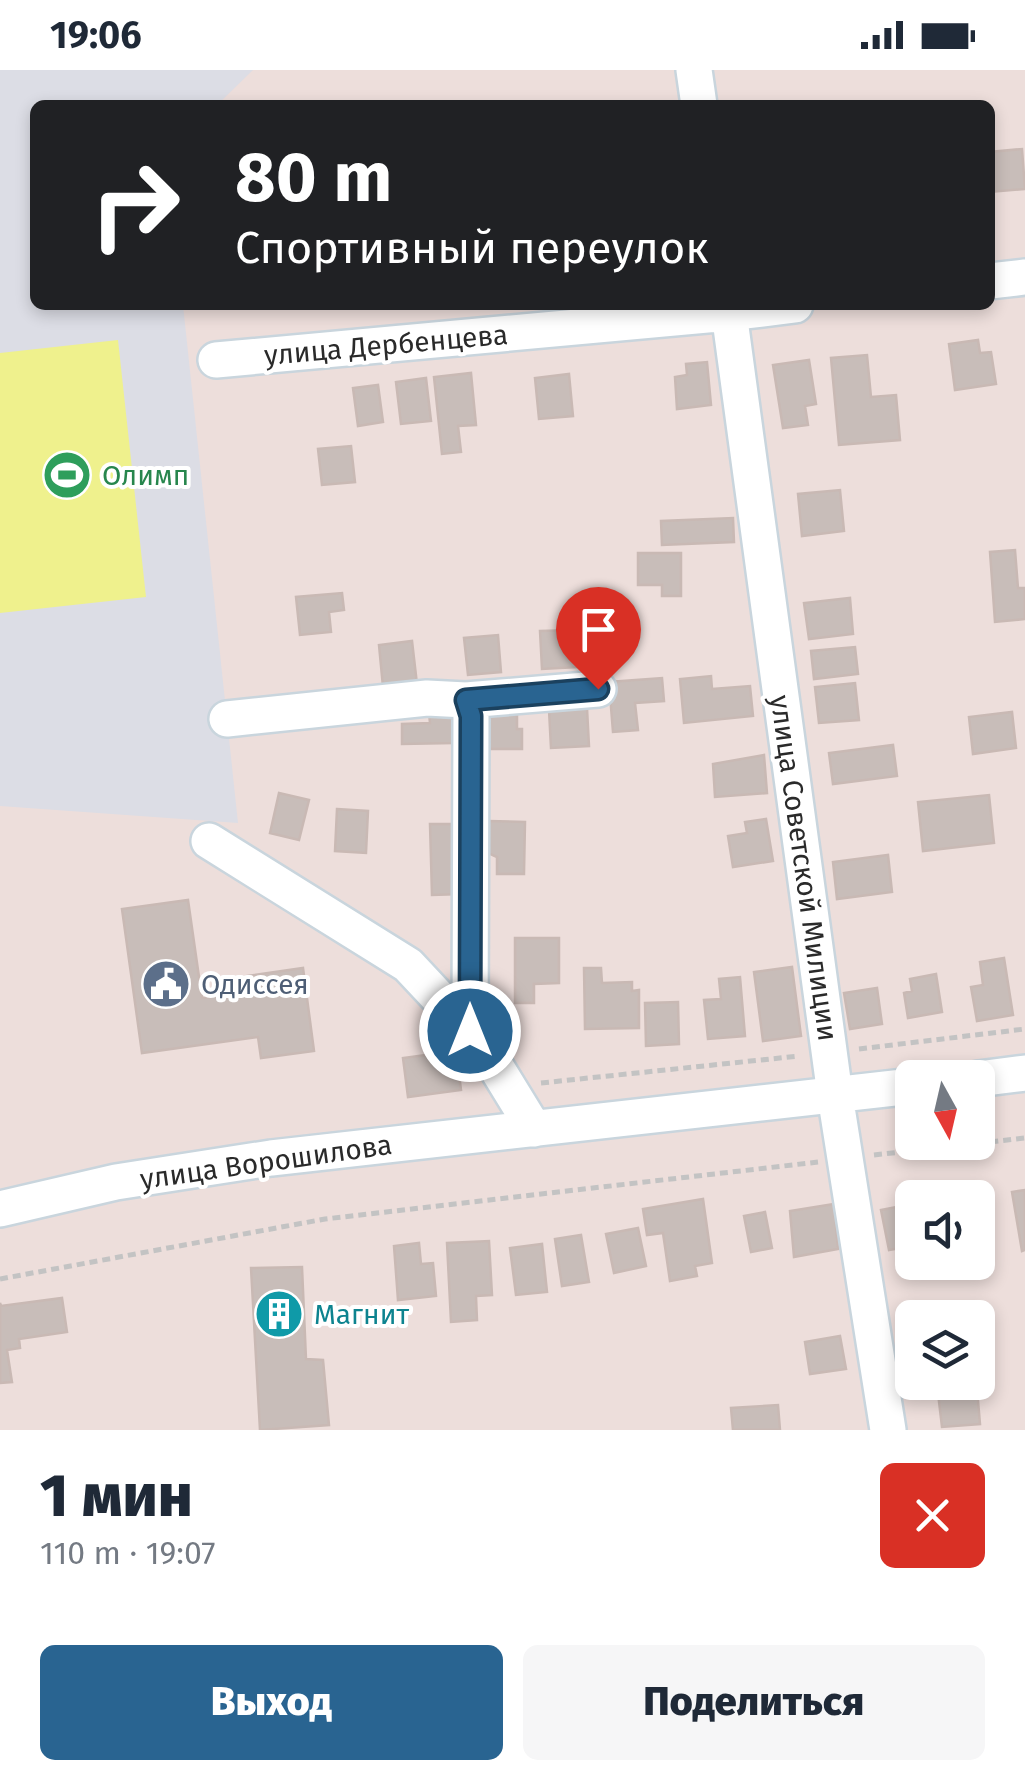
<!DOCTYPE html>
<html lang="ru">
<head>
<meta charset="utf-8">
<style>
	:root { --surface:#fff; --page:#f6f6f7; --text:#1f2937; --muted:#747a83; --accent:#296491 }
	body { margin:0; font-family:"Fira Sans",sans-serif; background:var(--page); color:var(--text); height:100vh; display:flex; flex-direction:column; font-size:38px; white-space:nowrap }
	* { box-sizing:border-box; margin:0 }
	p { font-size:32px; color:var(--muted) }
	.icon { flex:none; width:55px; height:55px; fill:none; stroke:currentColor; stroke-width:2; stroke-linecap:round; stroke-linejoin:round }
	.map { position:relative; height:1360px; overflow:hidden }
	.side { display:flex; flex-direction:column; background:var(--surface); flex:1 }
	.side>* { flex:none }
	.banner { position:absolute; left:30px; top:30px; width:965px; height:210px; border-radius:15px; box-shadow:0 5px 15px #0003; background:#202124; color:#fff; overflow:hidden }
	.needle { width:65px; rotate:172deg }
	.fabs { position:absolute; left:895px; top:990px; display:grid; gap:20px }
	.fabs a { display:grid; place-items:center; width:100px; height:100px; border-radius:15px; background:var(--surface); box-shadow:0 5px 15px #0003; font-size:50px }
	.pin { position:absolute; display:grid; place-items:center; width:85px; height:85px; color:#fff; margin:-102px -42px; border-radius:50% 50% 50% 0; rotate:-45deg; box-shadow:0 0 10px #0007 }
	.pin .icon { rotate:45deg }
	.me { position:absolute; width:110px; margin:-55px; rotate:0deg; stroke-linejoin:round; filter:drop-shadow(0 0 8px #0008) }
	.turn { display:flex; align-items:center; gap:35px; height:210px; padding:0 40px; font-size:45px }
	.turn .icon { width:130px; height:130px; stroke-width:2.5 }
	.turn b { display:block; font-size:70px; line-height:85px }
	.round { display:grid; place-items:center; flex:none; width:105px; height:105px; border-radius:15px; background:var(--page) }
	.summary { display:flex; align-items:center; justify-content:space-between; height:170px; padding:0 40px }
	h1 { font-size:60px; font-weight:800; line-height:75px }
	.button { display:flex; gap:20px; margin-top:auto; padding:20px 40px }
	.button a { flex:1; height:115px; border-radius:15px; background:var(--accent); color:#fff; font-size:40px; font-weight:800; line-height:115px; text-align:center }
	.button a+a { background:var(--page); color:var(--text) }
	.status { display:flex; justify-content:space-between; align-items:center; height:70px; padding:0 50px; background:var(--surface); direction:ltr }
	.status svg { height:28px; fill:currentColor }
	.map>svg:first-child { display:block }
	.industrial { fill:#dcdde5 }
	.pitch { fill:#eff18d }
	.building { fill:#c8bdb9; stroke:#c9b9b4; stroke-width:2.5 }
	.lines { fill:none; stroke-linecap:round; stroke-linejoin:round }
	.minor-casing { stroke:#c9d5dd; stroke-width:40 }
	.path { stroke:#c3c3c3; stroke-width:5; stroke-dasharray:8 5; stroke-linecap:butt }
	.minor { stroke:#fff; stroke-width:35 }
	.route-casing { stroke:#1b415e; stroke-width:25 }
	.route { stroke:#296491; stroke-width:18 }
	.labels { text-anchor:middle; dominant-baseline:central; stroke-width:8; stroke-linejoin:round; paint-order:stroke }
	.street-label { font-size:28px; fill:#2a2a2a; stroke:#fff }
	.leisure-label { font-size:28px; fill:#27864d; stroke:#fff; text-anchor:start }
	.service-label { font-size:28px; fill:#4e5e75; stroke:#fff; text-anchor:start }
	.culture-label { font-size:28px; fill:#0d838f; stroke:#fff; text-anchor:start }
</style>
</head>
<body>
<div class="status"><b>19:06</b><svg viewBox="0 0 49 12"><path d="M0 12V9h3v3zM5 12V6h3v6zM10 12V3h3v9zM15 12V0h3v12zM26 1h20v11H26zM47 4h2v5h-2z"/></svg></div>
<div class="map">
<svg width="1025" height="1360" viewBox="0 0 1025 1360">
	<rect width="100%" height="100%" fill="#eddedb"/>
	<path class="industrial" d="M0 0H253L217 35H35V235H183L238 753 0 736Z"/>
	<path class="pitch" d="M118 270 146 527 0 543V283Z"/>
	<path class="building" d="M1022 79 1025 119 990 122V82Z
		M978 270 980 283 991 282 996 314 955 320 949 274Z
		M867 285 871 327 896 325 900 370 839 375 831 288Z
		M809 290 816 334 805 336 808 355 783 358 773 295Z
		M707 292 711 335 677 339 675 307 687 305 686 294Z
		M471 303 476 355 458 356 461 382 442 384 434 307Z
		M569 304 573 346 539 349 535 308Z
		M426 308 431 351 401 354 396 312Z
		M378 315 383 352 358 356 353 318Z
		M351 376 355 412 322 415 318 379Z
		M840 420 844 461 802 466 798 424Z
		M733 448 734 472 662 475 661 451Z
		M1015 480 1018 518H1025V549L995 552 990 482Z
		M638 483H681V526H662V515H638Z
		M342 523 344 540 329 542 331 562 300 565 296 527Z
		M850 528 853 564 809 569 804 533Z
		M576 560 578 597 542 599 540 561Z
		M498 565 501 602 468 605 464 568Z
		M412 571 417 614 383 617 379 575Z
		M855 577 858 604 814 609 811 581Z
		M711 606 712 619 750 616 753 646 684 653 680 609Z
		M662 608 664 631 635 633 638 660 613 662 609 612Z
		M855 613 859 650 819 653 815 617Z
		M482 638 517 639V659H522V679H482Z
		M587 638 589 676 551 678 549 640Z
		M1012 642 1016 678 973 684 969 647Z
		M429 643H454V673L402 674V654L430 653Z
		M893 675 897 706 833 714 829 683Z
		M764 685 767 723 715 727 713 694Z
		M279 723 309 730 299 770 270 763Z
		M989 725 994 773 923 781 918 732Z
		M337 739 368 741 366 783 335 781Z
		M766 749 773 791 733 797 728 766 747 763 745 752Z
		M488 751 525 752 524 804H497V787L488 783Z
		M430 754H453L454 783 462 824 432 825Z
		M888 785 892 822 837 829 833 792Z
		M188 830 202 928 250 922 247 906 303 898 314 981 261 988 258 967 142 983 122 839Z
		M515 868H559V913L534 914V933H515Z
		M1004 888 1013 945 977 951 971 917 983 915 980 892Z
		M792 897 801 966 763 971 754 902Z
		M584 898H601L602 913 632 912V921L639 920V958L585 959Z
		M936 904 942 942 908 948 904 923 912 921 910 909Z
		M740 907 745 966 708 969 704 930 721 929 719 909Z
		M877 918 882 954 850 959 844 923Z
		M678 932 679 974 646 976 645 933Z
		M456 981 461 1020 408 1027 403 988Z
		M1025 1120V1180L1022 1181 1012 1122Z
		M703 1129 712 1193 695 1196 697 1206 670 1211 663 1163 647 1165 643 1139Z
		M834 1134 838 1179 794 1187 790 1141Z
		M912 1134V1176L889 1180 881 1140Z
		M765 1142 772 1178 751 1182 744 1146Z
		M638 1158 646 1196 614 1203 606 1164Z
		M581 1165 589 1212 562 1216 555 1169Z
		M489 1171 492 1225 476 1226 477 1250 451 1252 447 1173Z
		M419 1173 421 1194 433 1193 436 1226 398 1230 394 1176Z
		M542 1174 547 1222 516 1225 510 1178Z
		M302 1197 306 1289 323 1290 329 1355 260 1360 251 1198Z
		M62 1228 67 1262 19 1269 20 1278 7 1280 12 1312 0 1313V1233L1 1236Z
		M840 1266 846 1299 810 1304 805 1272Z
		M977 1319 980 1354 942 1357 938 1323Z
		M778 1335 780 1360H733L731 1338Z"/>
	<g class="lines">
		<g class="minor-casing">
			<path id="minor" d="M694 0 699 35
				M990 211 1025 207
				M728 235 835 1025 888 1360
				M216 290 729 243 795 235
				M466 630 598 619
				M227 649 427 628 466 630 471 645 470 961
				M209 771 408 895 482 974 534 1059
				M978 1009 1025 1003
				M0 1139 116 1112 271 1088 912 1016"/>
		</g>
		<path class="path" d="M859 979 1025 959
			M541 1013 799 986
			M874 1085 1025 1068
			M0 1209 325 1149 818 1092"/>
		<use href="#minor" class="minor"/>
	</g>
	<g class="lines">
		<g class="route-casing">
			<path id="route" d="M470 961 471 646 466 630 598 619"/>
		</g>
		<use href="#route" class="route"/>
	</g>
	<defs>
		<g id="stadium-disc" transform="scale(2.5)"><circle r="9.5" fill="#2e9e5b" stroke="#fff"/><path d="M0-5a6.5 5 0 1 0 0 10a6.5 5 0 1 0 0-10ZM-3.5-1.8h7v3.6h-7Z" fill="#fff"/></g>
		<g id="civic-disc" transform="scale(2.5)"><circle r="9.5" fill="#5c6f8a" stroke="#fff"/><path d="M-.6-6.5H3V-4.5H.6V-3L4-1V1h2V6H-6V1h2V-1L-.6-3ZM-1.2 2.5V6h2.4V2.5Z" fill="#fff"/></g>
		<g id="building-disc" transform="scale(2.5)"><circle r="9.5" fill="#0f9aa8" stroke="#fff"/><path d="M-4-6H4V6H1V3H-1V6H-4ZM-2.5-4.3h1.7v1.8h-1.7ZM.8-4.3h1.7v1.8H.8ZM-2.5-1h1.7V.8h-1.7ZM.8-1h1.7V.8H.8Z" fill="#fff"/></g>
	</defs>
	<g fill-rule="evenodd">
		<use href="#stadium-disc" x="67" y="405"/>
		<use href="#civic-disc" x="166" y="914"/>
		<use href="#building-disc" x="279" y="1244"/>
	</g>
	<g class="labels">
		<g class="street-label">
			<text transform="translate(386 275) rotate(-5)">улица Дербенцева</text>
			<text transform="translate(804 798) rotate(82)">улица Советской Милиции</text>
			<text transform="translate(266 1092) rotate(-8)">улица Ворошилова</text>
		</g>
		<g class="leisure-label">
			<text x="102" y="405">Олимп</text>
		</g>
		<g class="service-label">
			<text x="201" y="914">Одиссея</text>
		</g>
		<g class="culture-label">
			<text x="314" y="1244">Магнит</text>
		</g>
	</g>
</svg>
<div class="fabs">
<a><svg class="needle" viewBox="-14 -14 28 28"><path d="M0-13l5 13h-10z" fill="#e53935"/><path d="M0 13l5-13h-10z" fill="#747a83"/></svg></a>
<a><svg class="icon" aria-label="sound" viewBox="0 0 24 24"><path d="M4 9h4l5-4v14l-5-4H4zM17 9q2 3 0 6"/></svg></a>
<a><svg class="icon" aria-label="layers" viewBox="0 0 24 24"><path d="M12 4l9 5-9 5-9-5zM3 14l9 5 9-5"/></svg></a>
</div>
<div class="pin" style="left:598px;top:619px;background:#d93025"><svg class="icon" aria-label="arrive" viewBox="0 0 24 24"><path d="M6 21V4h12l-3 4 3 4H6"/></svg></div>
<svg class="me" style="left:470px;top:961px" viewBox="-20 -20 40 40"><circle r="17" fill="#296491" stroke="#fff" stroke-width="3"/><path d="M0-11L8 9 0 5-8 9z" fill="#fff"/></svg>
<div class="banner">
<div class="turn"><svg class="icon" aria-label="right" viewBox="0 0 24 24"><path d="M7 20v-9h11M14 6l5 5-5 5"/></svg><div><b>80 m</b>Спортивный переулок</div></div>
</div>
</div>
<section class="side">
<div class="summary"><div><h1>1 мин</h1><p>110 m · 19:07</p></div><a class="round" style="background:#d93025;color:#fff"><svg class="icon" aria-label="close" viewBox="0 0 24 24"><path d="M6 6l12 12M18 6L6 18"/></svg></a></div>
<div class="button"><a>Выход</a><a>Поделиться</a></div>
</section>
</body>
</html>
